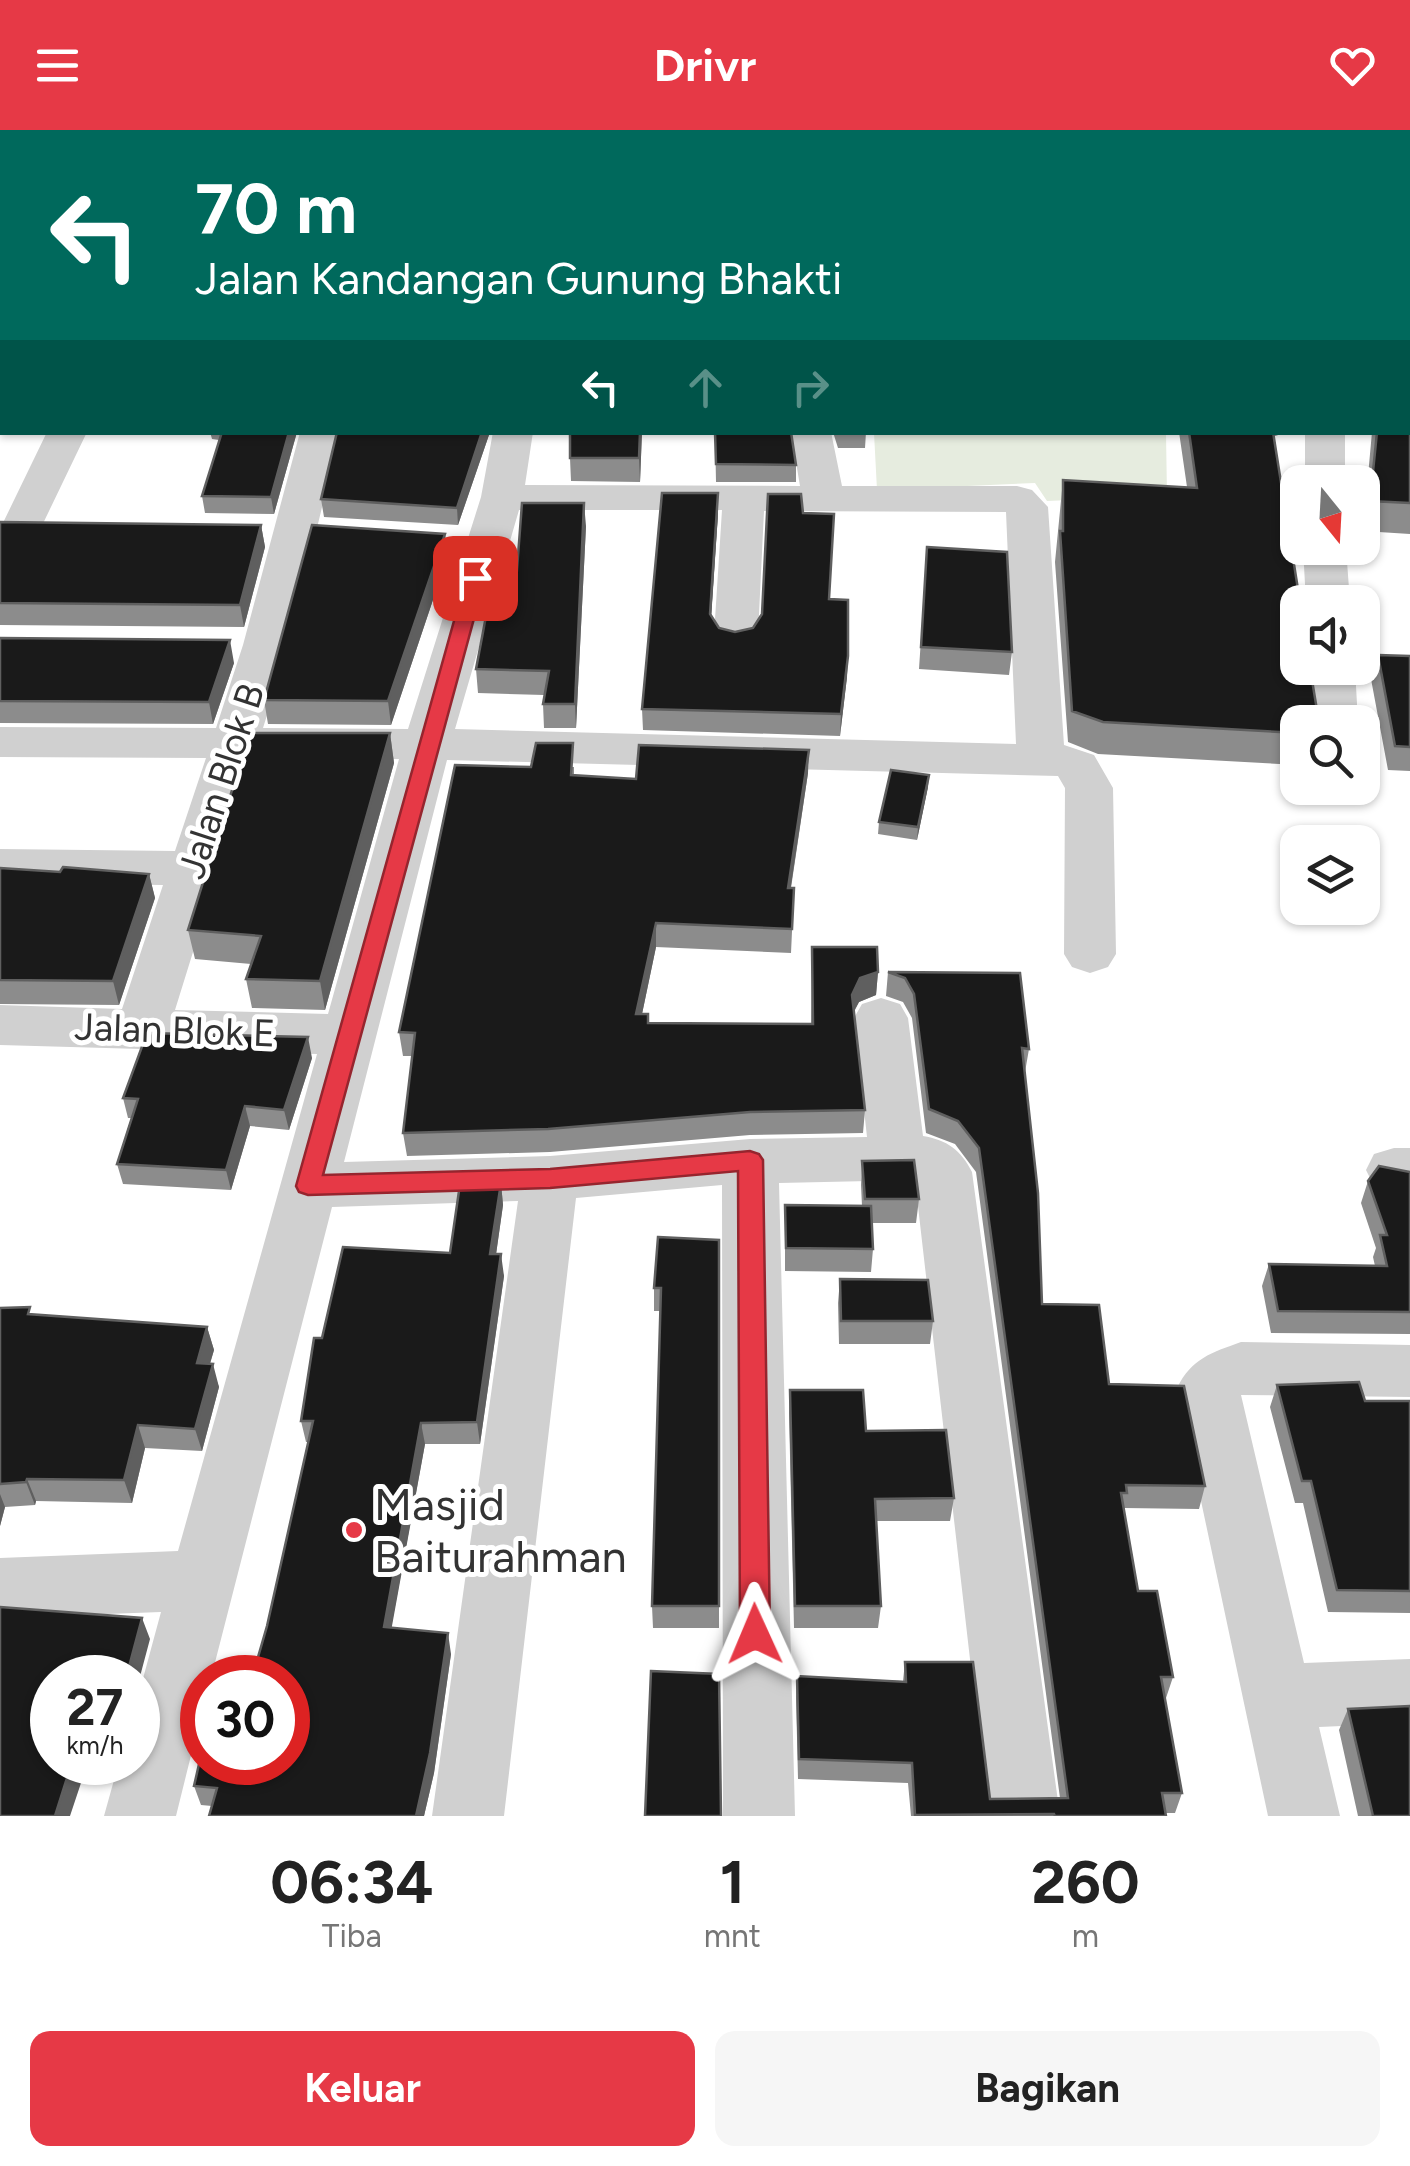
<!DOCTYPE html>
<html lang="id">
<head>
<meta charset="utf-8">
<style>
	:root { --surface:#fff; --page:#f6f6f6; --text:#222; --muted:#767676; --accent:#e63946 }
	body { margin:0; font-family:Figtree,sans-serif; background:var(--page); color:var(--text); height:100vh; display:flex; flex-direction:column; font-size:38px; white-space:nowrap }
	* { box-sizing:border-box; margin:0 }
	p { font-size:32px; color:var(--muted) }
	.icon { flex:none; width:55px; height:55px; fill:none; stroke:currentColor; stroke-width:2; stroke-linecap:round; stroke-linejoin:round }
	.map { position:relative; height:1686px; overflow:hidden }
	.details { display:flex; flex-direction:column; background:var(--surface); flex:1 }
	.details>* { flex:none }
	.guide { position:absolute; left:0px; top:0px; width:1410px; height:305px; box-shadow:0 2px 8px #0004; background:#00695c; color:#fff; overflow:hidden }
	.needle { width:65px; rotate:162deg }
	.controls { position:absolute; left:1280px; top:335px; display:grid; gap:20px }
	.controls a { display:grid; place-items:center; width:100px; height:100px; border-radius:20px; background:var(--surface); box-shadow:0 2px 8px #0004; font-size:50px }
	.speed { position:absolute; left:30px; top:1525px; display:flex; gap:20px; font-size:50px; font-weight:700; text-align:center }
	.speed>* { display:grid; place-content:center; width:130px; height:130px; border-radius:50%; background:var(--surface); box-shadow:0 2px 8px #0004; line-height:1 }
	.speed small { font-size:25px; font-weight:400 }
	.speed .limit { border:15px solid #d22; background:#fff; color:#111 }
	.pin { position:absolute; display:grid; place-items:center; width:85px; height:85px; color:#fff; margin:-42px; border-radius:20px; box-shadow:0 5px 15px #0006 }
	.me { position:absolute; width:110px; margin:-55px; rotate:359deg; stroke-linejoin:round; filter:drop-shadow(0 0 8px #0008) }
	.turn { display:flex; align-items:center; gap:35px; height:210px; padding:0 30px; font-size:45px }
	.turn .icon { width:130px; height:130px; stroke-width:2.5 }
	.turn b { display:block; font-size:70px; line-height:85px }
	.lanes { display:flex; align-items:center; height:95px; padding:0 30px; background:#0003; justify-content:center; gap:50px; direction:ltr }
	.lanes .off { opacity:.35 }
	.eta { display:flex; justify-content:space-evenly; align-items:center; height:170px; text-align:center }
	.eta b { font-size:60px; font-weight:700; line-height:70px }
	.primary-button { display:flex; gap:20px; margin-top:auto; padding:20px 30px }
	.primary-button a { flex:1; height:115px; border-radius:20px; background:var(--accent); color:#fff; font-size:40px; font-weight:700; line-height:115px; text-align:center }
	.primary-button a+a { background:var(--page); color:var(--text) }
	header { display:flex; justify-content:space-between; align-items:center; height:130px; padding:0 30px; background:var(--accent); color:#fff; font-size:45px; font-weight:700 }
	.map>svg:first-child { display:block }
	.green { fill:#e6ecdf }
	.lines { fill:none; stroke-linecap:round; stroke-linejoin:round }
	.minor { fill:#d0d0d0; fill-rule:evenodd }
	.wall { fill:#8c8c8c }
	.shaded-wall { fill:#5f5f5f }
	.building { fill:#1a1a1a; stroke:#5f5f5f; stroke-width:2.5 }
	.route { fill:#e63946; stroke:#96252e; stroke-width:2.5 }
	.poi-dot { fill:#e63946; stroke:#fff; stroke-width:4 }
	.labels { text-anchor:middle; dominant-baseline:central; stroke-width:10; stroke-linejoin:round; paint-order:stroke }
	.street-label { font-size:38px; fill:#333; stroke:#fff }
	.near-poi-label { font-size:45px; fill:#333; stroke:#fff; text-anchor:start }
</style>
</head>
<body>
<header><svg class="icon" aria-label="menu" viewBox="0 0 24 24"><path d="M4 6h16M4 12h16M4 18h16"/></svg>Drivr<svg class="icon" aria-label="heart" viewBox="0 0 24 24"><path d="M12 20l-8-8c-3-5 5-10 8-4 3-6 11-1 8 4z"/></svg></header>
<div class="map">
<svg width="1410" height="1686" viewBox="0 0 1410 1686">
	<rect width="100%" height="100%" fill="#fff"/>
	<path class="green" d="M874 303H1166L1167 366 1047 371 1035 353 877 360Z"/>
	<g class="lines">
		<path class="minor" d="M1408 73H1410V95H1408Z
			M0 267H2V291H0Z
			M47 302H87L37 406 22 410 7 406 1 397Z
			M300 302H340L289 515 263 598 408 599 481 367 493 302H533L525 355 800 356 791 302H831L842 356H1017L1032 360 1048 377 1064 615 1094 625 1113 658 1116 824 1108 837 1090 843 1072 837 1064 824 1065 658 1058 646 447 630 344 1032 550 1026 750 1009 867 1007 854 888 862 874 881 868 900 874 908 888 923 1006C947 1010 961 1020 972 1042L1060 1686H988L915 1050 779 1053 795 1686H723L722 1055 576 1068 504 1686H432L518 1071 332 1077 211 1548H202V1581L176 1686H104L119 1632H138V1567L161 1482 0 1488V1428L178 1421 317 924 0 915V875L122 879 163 755 0 753V719L175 721 206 628 0 627V597L216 598 243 515ZM519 380H722L714 505 720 515 736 519 752 515 758 505 764 381 1006 382 1016 614 455 599ZM253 629H399L328 884 175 880Z
			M1305 302H1345V352H1305Z
			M1303 418H1346L1350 472H1306Z
			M1309 538H1355L1358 592H1312Z
			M1362 657 1363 659 1356 670 1339 675 1322 670 1315 659Z
			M1394 1018H1410V1062L1374 1056 1366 1040 1374 1024Z
			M1241 1212 1410 1215V1267L1241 1265 1304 1533 1410 1529V1593L1319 1597 1340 1686H1268L1177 1258C1192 1228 1211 1223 1241 1212Z"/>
	</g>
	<path class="wall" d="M0 0 2 2V148H0V119L2 118 1 111 0 112Z
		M1193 0H1410V53L1408 54V2H1194Z
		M1410 154V404L1363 401 1372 302H1408Z
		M210 302H297L274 384 205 383 202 366 219 310 212 309Z
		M490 302 458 395 324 387 321 369Z
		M642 302 640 352 571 351 570 328Z
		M715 302 796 335V352H716Z
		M833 302H866L865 318H838Z
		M1179 302H1294L1273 306 1298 592V635L1098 624 1068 612 1055 432 1063 350 1187 357Z
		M803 383 829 469 847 547 840 606 643 600 642 579 718 384 711 486 719 498 735 502 753 498 762 484Z
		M0 392 261 395 265 417 244 497 0 495Z
		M586 396 576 598H544L543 574 544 565 478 563 476 539 515 466Z
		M445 404 447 428 391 595 268 594 264 570Z
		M927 417 1012 522 1009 545 919 539Z
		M0 508 234 533 213 594 0 593Z
		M1378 525 1410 526V641L1388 640 1371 549Z
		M390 603 394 633 325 880 252 878 246 849 251 834 195 829 188 800Z
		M531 637H574V645L636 649 808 643 791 758H794L791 823 656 817 642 884 648 893 811 894 812 817 878 842 876 865 859 872 854 882 865 980 863 1003 750 1005 550 1022 407 1026 403 1003 413 926H403L399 902Z
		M928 657 917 710 878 704 879 692Z
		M0 738 60 742 149 744 155 768 119 875 0 874Z
		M888 842 1020 843 1029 919 1025 942 1042 1174 1109 1254 1205 1356 1199 1379 1124 1378 1138 1461 1173 1547 1166 1568H1164L1182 1663 1175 1683H1165L1166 1686H911L908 1653 798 1649 796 1567 797 1546 903 1551 905 1532 990 1669 1060 1668 976 1042 955 1014 926 1003 912 888 903 872 886 866Z
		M312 928 289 1000 250 996 231 1060 123 1054 117 1034 131 988H128L123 968Z
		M862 1031 919 1069 916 1093H872L873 1119 871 1142 785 1141V1075L862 1076 861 1055Z
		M1410 1042V1204L1271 1203 1262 1156 1269 1134 1375 1136 1373 1127 1376 1118 1361 1073 1368 1051Z
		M501 1053 503 1075 496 1124 504 1146 480 1314H425L391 1498 451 1524 434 1643 424 1686H209L212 1676 201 1675 194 1656 288 1632 267 1496 308 1312H306L301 1291 322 1208 450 1123Z
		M719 1110V1498H653L652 1476 661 1181H654V1158Z
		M840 1149 933 1191 930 1214H839L838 1173Z
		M0 1178 32 1185 207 1197 214 1220 210 1234 219 1257 202 1321 145 1318 132 1373 36 1371 35 1375 5 1377 0 1396Z
		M1277 1255 1365 1271H1410V1483L1328 1482 1303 1373H1295L1270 1277Z
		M790 1260 954 1368 950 1391H876L881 1476 878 1498H794L789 1283Z
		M1348 1579 1410 1686H1358L1339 1600Z"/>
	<path class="shaded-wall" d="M289 302H297L274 384 271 367Z
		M482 302H490L458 395 457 378Z
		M640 302H642L640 352 639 328Z
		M1264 302H1294L1262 308Z
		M718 363V384L710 505V484Z
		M584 373 586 396 576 598 575 574Z
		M261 395 265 417 244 497 240 475Z
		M445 404 447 428 391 595 388 571Z
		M230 510 234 533 213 594 209 572Z
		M848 526 847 547 840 606 841 584Z
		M390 603 394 633 325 880 320 851Z
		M809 620 808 643 787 782 788 758Z
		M929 645 928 657 917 710 918 697Z
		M149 744 155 768 119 875 113 851Z
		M656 793V817L637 908 636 884Z
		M878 842 876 865 859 872 850 888 852 865 860 848Z
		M308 907 312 928 289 1000 284 980Z
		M245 976 250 996 231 1060 226 1040Z
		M501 1053 503 1075 493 1146 490 1124Z
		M501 1124 504 1146 480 1314 477 1292Z
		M207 1197 214 1220 203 1256 197 1233Z
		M213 1234 219 1257 202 1321 195 1299Z
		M421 1293 425 1314 388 1518 384 1497Z
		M138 1295 145 1318 132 1373 124 1350Z
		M27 1349 36 1371 35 1375 26 1352Z
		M0 1364 5 1377 0 1396Z
		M142 1488 150 1509 138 1554V1548H126Z
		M448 1503 451 1524 434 1643 424 1686H416Z
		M72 1632H88L70 1686H55Z"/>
	<path class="building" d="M0 0H717V2H2V131H0V119L2 118 0 94Z
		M1209 0H1410V27H1408V2H1210Z
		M1408 154H1410V373L1370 371 1377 302H1408Z
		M222 302H289L271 367 202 366Z
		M337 302H482L457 378 321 369Z
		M570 302H640L639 328H570Z
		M715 302H791L796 335 716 334Z
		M1189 302H1273L1300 472H1298V538H1310L1319 592H1298V603L1103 592 1072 581 1060 401H1063V350L1197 358Z
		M662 363H718L710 484 719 498 735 502 753 498 762 484 768 364H801L803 383 834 384 829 469 848 470V526L841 584 642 579Z
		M522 373H584L575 574H543L549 541 476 539 490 465 515 466Z
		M0 392 261 395 240 475 0 473Z
		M312 395 445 404 388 571 264 570Z
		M927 417 1007 422 1012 522 921 517Z
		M0 508 230 510 209 572 0 571Z
		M1378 525 1410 526V617L1395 616Z
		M250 603H390L320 851 246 849 261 806 188 800Z
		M536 613H573L571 645 636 649 639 615 809 620 788 758H794L792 799 656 793 636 884H648V893L813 894 812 817H877L878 842 860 848 852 865 865 980 750 982 548 999 403 1003 415 903 399 902 455 635 531 637Z
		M891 640 929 645 918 697 879 692Z
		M63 737 149 744 113 851 0 850V738L60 742Z
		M888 842 1020 843 1029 919 1022 918 1038 1063 1042 1174 1099 1175 1109 1254 1184 1256 1205 1356 1126 1355 1127 1363H1121L1138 1461H1157L1173 1547H1161L1182 1663H1162L1166 1686H1055L1054 1684 915 1685 912 1633 799 1629 797 1546 906 1552 905 1532H973L990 1669 1068 1668 979 1018 958 991 929 979 914 864 905 848Z
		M147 903 308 907 284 980 245 976 226 1040 117 1034 138 969 123 968Z
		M914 1030 919 1069H865L862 1031Z
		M1379 1036 1410 1042V1182L1278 1181 1269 1134 1387 1136 1380 1105H1387L1368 1051Z
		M501 1053 490 1124H501L477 1292 421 1293 384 1497 448 1503 430 1623 416 1686H209L217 1658 194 1656 202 1621V1632H288V1548H252L267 1496 313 1291H301L314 1208H322L343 1117 450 1123 460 1054Z
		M785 1075 871 1076 873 1119 786 1118Z
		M658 1107 719 1110V1476H652L661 1158H654Z
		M840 1149 928 1150 933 1191H841Z
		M30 1177 28 1184 207 1197 197 1233 213 1234 195 1299 138 1295 124 1350 27 1349 26 1352 0 1354V1178Z
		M1359 1252 1365 1271H1410V1461L1337 1460 1311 1351H1302L1277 1255Z
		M790 1260H863L866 1301 946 1300 954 1368 875 1369 881 1476H795Z
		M0 1477 142 1488 126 1548H52V1632H72L55 1686H0Z
		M651 1541 719 1544 721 1686H645Z
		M1410 1576V1686H1373L1348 1579Z"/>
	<path class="route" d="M475 442 485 448 323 1045 550 1039 750 1021 759 1024 763 1030 770 1504 765 1513 755 1517 745 1513 740 1504 738 1041 550 1058 308 1065 299 1062 296 1056 466 448Z"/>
	<circle class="poi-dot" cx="354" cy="1400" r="10"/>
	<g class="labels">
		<g class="street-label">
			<text transform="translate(221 651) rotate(-72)">Jalan Blok B</text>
			<text transform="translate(175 900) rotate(2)">Jalan Blok E</text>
		</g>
		<g class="near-poi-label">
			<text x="374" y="1374">Masjid<tspan x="374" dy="52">Baiturahman</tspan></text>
		</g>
	</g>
</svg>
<div class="controls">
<a><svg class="needle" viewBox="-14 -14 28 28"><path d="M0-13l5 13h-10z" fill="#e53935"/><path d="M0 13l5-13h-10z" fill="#767676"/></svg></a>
<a><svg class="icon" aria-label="sound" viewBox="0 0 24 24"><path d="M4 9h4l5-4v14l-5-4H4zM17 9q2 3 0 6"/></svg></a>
<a><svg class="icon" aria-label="search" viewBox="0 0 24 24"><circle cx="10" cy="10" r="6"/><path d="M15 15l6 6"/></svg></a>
<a><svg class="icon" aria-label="layers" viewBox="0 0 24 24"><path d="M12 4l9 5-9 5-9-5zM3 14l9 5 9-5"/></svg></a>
</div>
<div class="speed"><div>27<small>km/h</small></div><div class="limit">30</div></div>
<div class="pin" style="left:475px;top:448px;background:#d93025"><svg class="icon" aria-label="arrive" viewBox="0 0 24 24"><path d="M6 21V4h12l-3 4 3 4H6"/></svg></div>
<svg class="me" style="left:755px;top:1504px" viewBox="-20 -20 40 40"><path d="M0-17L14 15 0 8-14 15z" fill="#e63946" stroke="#fff" stroke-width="4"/></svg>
<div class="guide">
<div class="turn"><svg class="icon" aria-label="left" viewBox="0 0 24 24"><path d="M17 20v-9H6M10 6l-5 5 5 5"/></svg><div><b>70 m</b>Jalan Kandangan Gunung Bhakti</div></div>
<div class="lanes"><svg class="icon" aria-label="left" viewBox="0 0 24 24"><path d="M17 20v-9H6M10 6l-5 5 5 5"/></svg><svg class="icon off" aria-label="ahead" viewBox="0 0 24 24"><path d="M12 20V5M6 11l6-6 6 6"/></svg><svg class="icon off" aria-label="right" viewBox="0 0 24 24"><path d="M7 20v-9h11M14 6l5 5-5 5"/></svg></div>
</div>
</div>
<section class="details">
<div class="eta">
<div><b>06:34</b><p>Tiba</p></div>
<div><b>1</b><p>mnt</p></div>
<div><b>260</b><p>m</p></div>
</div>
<div class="primary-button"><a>Keluar</a><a>Bagikan</a></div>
</section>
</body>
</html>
